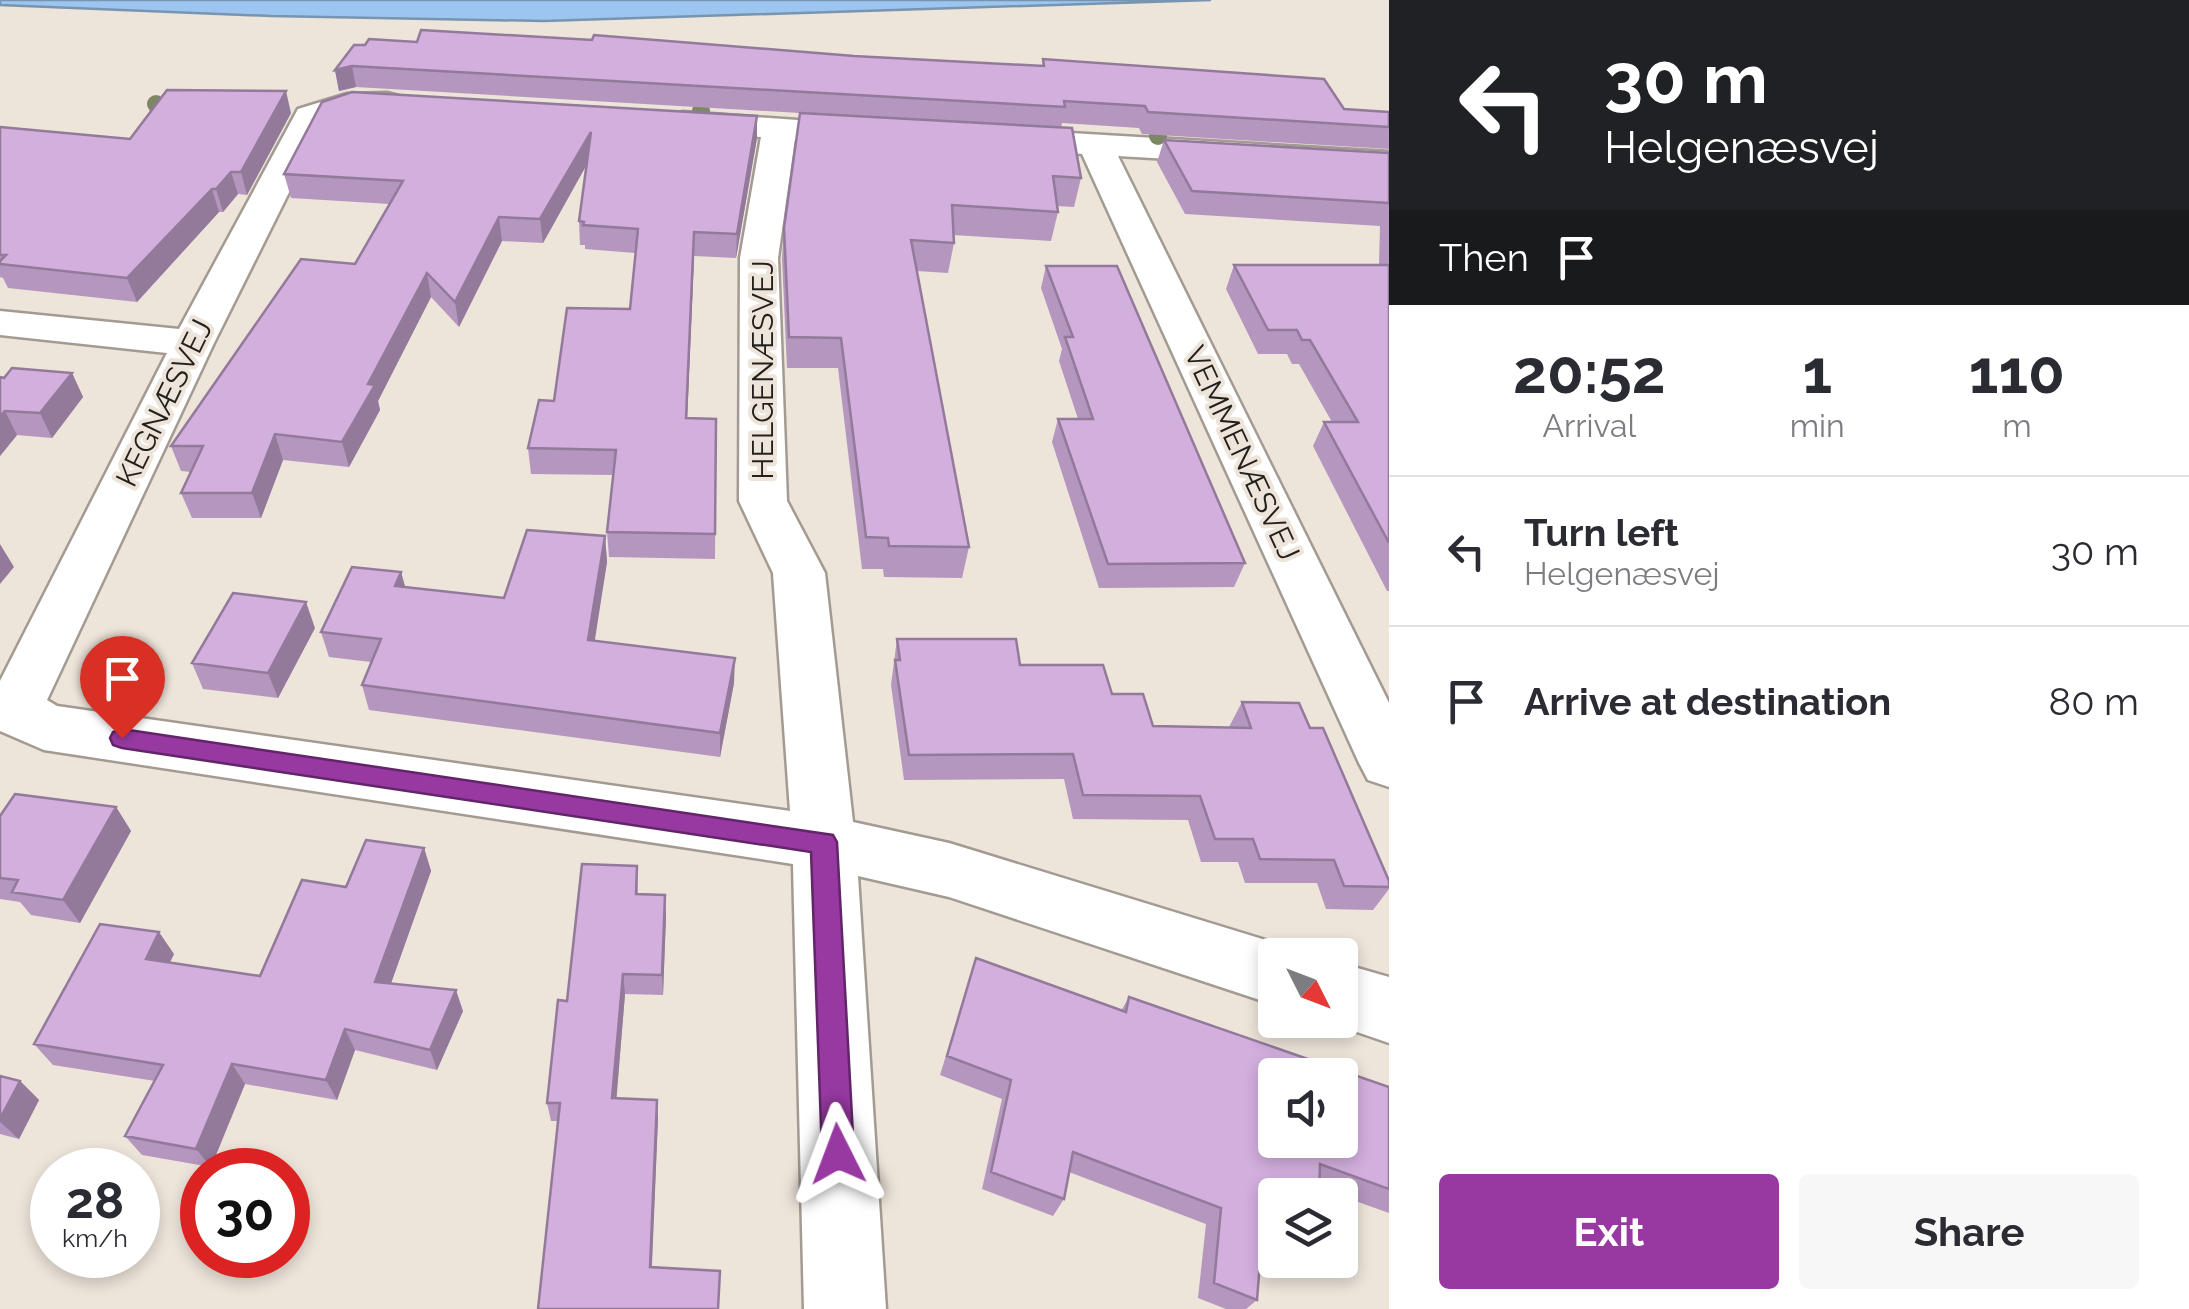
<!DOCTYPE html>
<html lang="en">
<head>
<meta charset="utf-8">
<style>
	:root { --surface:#fff; --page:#f7f7f7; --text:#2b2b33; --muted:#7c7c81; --line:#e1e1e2; --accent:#9739a1 }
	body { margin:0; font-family:Raleway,sans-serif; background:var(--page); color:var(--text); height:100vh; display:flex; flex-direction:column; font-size:38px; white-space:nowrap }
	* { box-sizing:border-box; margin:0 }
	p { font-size:32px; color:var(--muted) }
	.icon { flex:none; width:55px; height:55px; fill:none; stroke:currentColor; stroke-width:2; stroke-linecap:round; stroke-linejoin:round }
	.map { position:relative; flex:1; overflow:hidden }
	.sheet { display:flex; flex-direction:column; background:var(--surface); width:800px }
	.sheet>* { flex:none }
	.guide { background:#202124; color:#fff; overflow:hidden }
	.needle { width:65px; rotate:132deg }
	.tools { position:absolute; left:1258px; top:938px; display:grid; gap:20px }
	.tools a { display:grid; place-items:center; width:100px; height:100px; border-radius:10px; background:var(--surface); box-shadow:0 5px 15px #0003; font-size:50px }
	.speed { position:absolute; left:30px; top:1148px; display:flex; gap:20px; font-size:50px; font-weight:700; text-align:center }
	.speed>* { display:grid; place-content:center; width:130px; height:130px; border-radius:50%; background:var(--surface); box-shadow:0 5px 15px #0003; line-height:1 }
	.speed small { font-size:25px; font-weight:400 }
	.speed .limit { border:15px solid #d22; background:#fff; color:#111 }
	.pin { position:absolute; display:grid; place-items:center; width:85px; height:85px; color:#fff; margin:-102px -42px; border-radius:50% 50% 50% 0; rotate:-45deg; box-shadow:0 0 10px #0007 }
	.pin .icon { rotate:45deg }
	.me { position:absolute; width:110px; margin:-55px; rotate:357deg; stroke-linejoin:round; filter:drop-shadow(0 0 8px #0008) }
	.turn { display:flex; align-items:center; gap:35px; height:210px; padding:0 50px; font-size:45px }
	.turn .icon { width:130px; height:130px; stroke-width:2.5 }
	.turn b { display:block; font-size:70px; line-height:85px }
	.then { display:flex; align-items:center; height:95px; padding:0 50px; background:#0003; gap:20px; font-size:38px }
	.eta { display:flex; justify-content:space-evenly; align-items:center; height:170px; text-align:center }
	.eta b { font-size:60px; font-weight:700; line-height:70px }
	.cta { display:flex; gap:20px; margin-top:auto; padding:20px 50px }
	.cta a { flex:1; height:115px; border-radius:10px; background:var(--accent); color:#fff; font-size:40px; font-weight:700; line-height:115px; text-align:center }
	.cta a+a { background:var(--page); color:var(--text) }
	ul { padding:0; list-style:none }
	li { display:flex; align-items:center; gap:30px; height:150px; padding:0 50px; border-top:2px solid var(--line) }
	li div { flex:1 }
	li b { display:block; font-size:38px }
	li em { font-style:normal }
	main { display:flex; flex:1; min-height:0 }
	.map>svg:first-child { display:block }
	.water { fill:#9cc6ef; stroke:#7794b0; stroke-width:2.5 }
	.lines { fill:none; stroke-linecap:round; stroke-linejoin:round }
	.street-casing { stroke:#a39b92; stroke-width:5 }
	.street { fill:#fff; fill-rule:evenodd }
	.tree { fill:#7e8765 }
	.wall { fill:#b596be }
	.shaded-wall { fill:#937a9b }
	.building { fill:#d2afdd; stroke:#937a9b; stroke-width:2.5; fill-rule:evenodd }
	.route { fill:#9739a1; stroke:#622569; stroke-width:2.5 }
	.labels { text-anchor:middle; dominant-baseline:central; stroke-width:8; stroke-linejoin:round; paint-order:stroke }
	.street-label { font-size:30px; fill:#221f1c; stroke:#ede4da }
</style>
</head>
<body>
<main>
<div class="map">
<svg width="1389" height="1309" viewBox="0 0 1389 1309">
	<rect width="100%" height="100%" fill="#ede4da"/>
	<path class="water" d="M0 0H1211L544 21 271 16 0 5Z"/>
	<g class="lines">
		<g class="street-casing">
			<path id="street" d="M387 93 399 96 403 103 399 110 347 113 324 122 214 343 47 700 57 706 790 811 773 573 739 501 740 258 761 137 683 132 671 129 666 122 671 115 683 112 883 126 888 133 883 140 871 143 795 139 778 258 787 501 825 573 853 822 949 843 1275 943 1300 955H1275V1005L949 897 858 876 886 1309H804L793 864 44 750 0 731V681L167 353 0 335V311L179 329 298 109 347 94Z
				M1002 129 1389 152V172L1118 156 1389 703V787L1368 780 1359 763 1082 154 990 146 985 139 990 132Z
				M1340 963 1389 977V1043L1322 1020H1340Z"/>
		</g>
		<use href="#street" class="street"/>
	</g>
	<g class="tree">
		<circle cx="156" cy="104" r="9"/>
		<circle cx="701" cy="111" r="9"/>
		<circle cx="1158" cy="136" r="9"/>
	</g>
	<path class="wall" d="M417 42 854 56 1042 66 1043 59 1344 109 1389 112V149L1142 134 1139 128 1062 123 1061 128 1081 178 1074 207 1057 206 1058 212 1051 241 953 235 954 243 948 273 917 271 969 547 962 578 884 577 883 569H862L838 368H787L782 258 784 228 800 113 356 87 339 91 335 70 365 45Z
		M291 113 247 195 238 194 223 212H219L137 302 8 288 3 278 0 277V127L130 139Z
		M757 116V138L736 258 694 256 687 418 716 419 715 559 609 557 607 532 613 475 531 474 528 448 554 401 630 309 635 253 585 249V245H580L579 221 586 166 543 243 502 241 459 327 431 297 378 401 380 410 349 467 283 460 261 518H192L181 493 191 472 181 471 171 446 355 264 390 204 291 198 284 174Z
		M1164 140 1389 153V591H1387L1313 446 1324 422H1332L1299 364H1292L1287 354H1258L1226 289 1234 265H1379L1380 226 1185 214 1157 162Z
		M1046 266 1245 563 1234 587 1099 588 1052 442 1058 419H1078L1059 361 1062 349 1041 288Z
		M72 373 83 397 52 438 17 435 0 456V377Z
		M605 536 607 562 594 640 734 683 720 757 369 710 362 685 371 662 329 657 321 632 401 572 405 587 504 598Z
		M315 628 278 698 203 689 192 663Z
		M897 639 1020 665 1112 694 1153 726 1229 727 1242 702 1310 728 1389 881V889L1373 910 1326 909 1317 883H1245L1238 862H1201L1188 820 1073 819 1064 779 904 780 891 685Z
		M116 807 131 831 80 923 31 915 20 902 0 899V816Z
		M424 848 431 871 391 983 463 1011 437 1070 355 1050 337 1100 245 1084 211 1167 142 1155 125 1136 155 1081 53 1065 34 1044 174 954 170 962 260 976 346 887Z
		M637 866 638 894 666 916 663 995 625 994 616 1099 658 1118 652 1267 538 1309 558 1121H551L547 1103Z
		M976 958 1121 1011 1129 997 1389 1087V1213L1319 1188 1275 1195V1227L1263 1222 1257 1300 1246 1309H1226L1198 1298 1206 1224 1069 1172 1064 1199 1053 1216 982 1189 1002 1099 940 1075Z
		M0 1076 20 1081 39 1100 19 1139 0 1134Z"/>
	<path class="shaded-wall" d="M352 66 356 87 339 91 335 70Z
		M286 91 291 113 247 195 241 172Z
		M757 116V138L736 258 737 234Z
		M591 132 592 155 543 243 540 219Z
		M231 172 238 194 223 212 216 189Z
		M212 189 219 212 137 302 127 278Z
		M499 217 502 241 459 327 455 302Z
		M694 232V256L686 444V418Z
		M427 273 431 297 378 401 380 410 349 467 342 442 368 384Z
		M72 373 83 397 52 438 40 413Z
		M5 411 17 435 0 456V416Z
		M275 434 283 460 261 518 252 493Z
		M605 536 607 562 591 665 588 640Z
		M0 544 14 567 0 584Z
		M401 572 408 597 395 586Z
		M306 602 315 628 278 698 268 673Z
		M735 658 734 683 720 757V733Z
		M116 807 131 831 80 923 63 900Z
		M424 848 431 871 384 1003 375 982Z
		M665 895 666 916 663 995 662 975Z
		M159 932 174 954 161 980 146 959Z
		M623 974 625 994 615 1117 612 1098Z
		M456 990 463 1011 437 1070 430 1050Z
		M345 1029 355 1050 337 1100 326 1080Z
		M232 1064 245 1084 211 1167 196 1149Z
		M20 1081 39 1100 19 1139 0 1122V1119Z
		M657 1100 658 1118 651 1282 650 1267Z"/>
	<path class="building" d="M421 30 592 40 594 35 854 56 1044 66 1043 59 1324 79 1344 109 1389 112V127L1148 112 1145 106 1064 101 1065 107 352 66 335 70 354 45H365L369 39 417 42Z
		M167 90 286 91 241 172H231L216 189H212L127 278 0 264V261L6 255H0V127L130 139Z
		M352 92 757 116 737 234 694 232 686 418 716 419 715 534 607 532 616 450 528 448 539 400 554 401 567 308 630 309 638 229 583 225 584 222 579 221 591 132 540 219 499 217 455 302 427 273 368 384 375 385 342 442 275 434 252 493H181L203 446H171L301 259 355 264 403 181 284 174 322 102Z
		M800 113 1072 128 1081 178 1053 176 1058 212 952 205 954 243 911 240 969 547 889 546 888 538 866 537 841 338 789 337 784 228Z
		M1164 140 1389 153V203L1192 191Z
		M1234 265H1389V543L1324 422H1358L1310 340H1302L1297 330H1268Z
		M1046 266H1117L1245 563 1108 564 1058 419H1093L1065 337H1073Z
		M12 368 72 373 40 413 5 411 0 416V377L4 378Z
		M527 530 605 536 588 640 735 658 720 733 362 685 381 639 321 632 352 567 401 572 395 586 504 598Z
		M233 593 306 602 268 673 192 663Z
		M897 639H1016L1020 665H1103L1112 694H1143L1153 726 1251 728 1242 702 1299 703 1310 728H1323L1389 881V887L1344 886 1334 860 1260 859 1253 839H1215L1200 796 1083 795 1073 754 909 755 895 660H900Z
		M15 794 116 807 63 900 12 892 18 880 0 878V816Z
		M366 840 424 848 375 982 456 990 430 1050 345 1029 326 1080 232 1064 196 1149 125 1136 163 1065 34 1044 100 924 159 932 146 959 260 976 302 880 346 887Z
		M582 864 637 866 636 894 665 895 662 975 623 974 612 1098 657 1100 650 1267 720 1271 718 1309H538L560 1103H547L558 1000 567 1001Z
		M976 958 1126 1012 1129 997 1389 1087V1189L1320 1164 1319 1195H1275V1204L1265 1200 1257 1300 1214 1283 1221 1208 1073 1152 1064 1199 991 1172 1011 1080 947 1056ZM1275 1075H1340V1140H1275Z
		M0 1076 20 1081 0 1119Z"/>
	<path class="route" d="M122 729 833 835 837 842 854 1154 849 1165 838 1169 827 1165 822 1154 811 852 122 748 113 745 110 738 113 732Z"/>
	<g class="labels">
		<g class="street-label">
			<text transform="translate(762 370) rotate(-90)">HELGENÆSVEJ</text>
			<text transform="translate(164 403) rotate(-64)">KEGNÆSVEJ</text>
			<text transform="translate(1242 453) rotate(65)">VEMMENÆSVEJ</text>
		</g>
	</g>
</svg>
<div class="tools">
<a><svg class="needle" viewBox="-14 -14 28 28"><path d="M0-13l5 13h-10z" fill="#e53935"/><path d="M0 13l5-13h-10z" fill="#7c7c81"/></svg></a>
<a><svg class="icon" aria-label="sound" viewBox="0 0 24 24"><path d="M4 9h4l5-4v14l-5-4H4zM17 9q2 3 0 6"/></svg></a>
<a><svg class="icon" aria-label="layers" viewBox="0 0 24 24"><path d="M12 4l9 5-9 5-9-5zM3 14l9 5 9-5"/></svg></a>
</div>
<div class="speed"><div>28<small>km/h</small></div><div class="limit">30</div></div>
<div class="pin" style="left:122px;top:738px;background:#d93025"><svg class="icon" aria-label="arrive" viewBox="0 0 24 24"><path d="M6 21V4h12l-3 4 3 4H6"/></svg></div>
<svg class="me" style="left:838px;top:1154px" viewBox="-20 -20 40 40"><path d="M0-17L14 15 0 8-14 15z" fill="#9739a1" stroke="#fff" stroke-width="4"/></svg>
</div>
<section class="sheet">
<div class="guide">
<div class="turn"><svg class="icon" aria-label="left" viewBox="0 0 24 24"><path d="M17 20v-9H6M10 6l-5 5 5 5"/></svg><div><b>30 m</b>Helgenæsvej</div></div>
<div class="then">Then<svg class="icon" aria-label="arrive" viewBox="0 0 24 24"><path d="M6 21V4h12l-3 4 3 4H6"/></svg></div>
</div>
<div class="eta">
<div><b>20:52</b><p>Arrival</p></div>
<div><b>1</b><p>min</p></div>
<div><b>110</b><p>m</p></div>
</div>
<ul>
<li><svg class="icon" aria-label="left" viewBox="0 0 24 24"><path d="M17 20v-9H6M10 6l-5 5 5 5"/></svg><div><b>Turn left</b><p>Helgenæsvej</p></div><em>30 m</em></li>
<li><svg class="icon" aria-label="arrive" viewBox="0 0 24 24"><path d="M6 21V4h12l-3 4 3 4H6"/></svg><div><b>Arrive at destination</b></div><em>80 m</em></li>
</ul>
<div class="cta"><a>Exit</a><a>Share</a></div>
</section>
</main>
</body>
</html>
